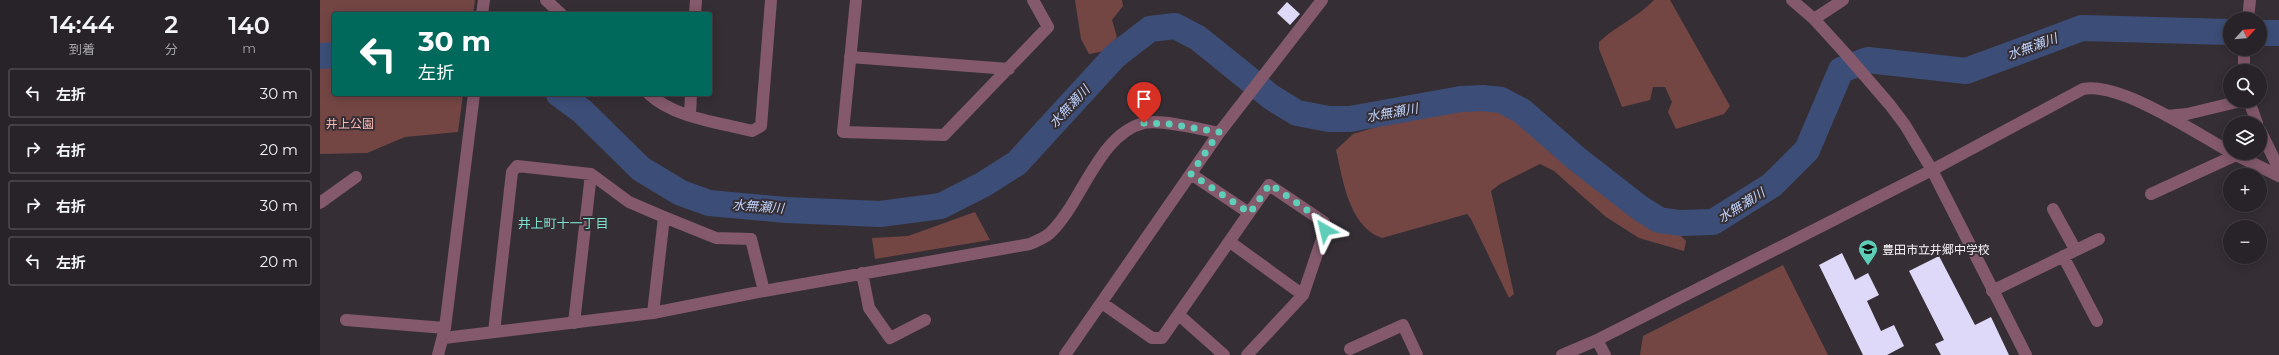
<!DOCTYPE html>
<html lang="ja">
<head>
<meta charset="utf-8">
<style>
	:root { --surface:#282328; --page:#342f34; --text:#f1f3f6; --muted:#a5a4a8; --line:#444045 }
	body { margin:0; font-family:Montserrat,"Noto Sans JP",sans-serif; background:var(--page); color:var(--text); height:100vh; display:flex; flex-direction:column; font-size:15px; white-space:nowrap }
	* { box-sizing:border-box; margin:0 }
	p { font-size:13px; color:var(--muted) }
	.icon { flex:none; width:22px; height:22px; fill:none; stroke:currentColor; stroke-width:2; stroke-linecap:round; stroke-linejoin:round }
	.map { position:relative; flex:1; overflow:hidden }
	.sheet { display:flex; flex-direction:column; background:var(--surface); width:320px }
	.sheet>* { flex:none }
	.hud { position:absolute; left:12px; top:12px; width:380px; height:84px; border-radius:4px; box-shadow:0 2px 10px #0003,0 0 0 1px var(--line); background:#00695c; color:#fff; overflow:hidden }
	.needle { width:26px; rotate:64deg }
	.tools { position:absolute; left:1903px; top:12px; display:grid; gap:8px }
	.tools a { display:grid; place-items:center; width:44px; height:44px; border-radius:50%; background:var(--surface); box-shadow:0 2px 10px #0003,0 0 0 1px var(--line); font-size:20px }
	.pin { position:absolute; display:grid; place-items:center; width:34px; height:34px; color:#fff; margin:-41px -17px; border-radius:50% 50% 50% 0; rotate:-45deg; box-shadow:0 0 4px #0007 }
	.pin .icon { rotate:45deg }
	.me { position:absolute; width:44px; margin:-22px; rotate:323deg; stroke-linejoin:round; filter:drop-shadow(0 0 3px #0008) }
	.turn { display:flex; align-items:center; gap:14px; height:84px; padding:0 20px; font-size:18px }
	.turn .icon { width:52px; height:52px; stroke-width:2.5 }
	.turn b { display:block; font-size:28px; line-height:34px }
	.eta { display:flex; justify-content:space-evenly; align-items:center; height:68px; text-align:center }
	.eta b { font-size:24px; font-weight:600; line-height:28px }
	ul { padding:0; list-style:none }
	li { display:flex; align-items:center; gap:12px; height:50px; margin:0 8px 6px; padding:0 12px; border:2px solid var(--line); border-radius:4px }
	li div { flex:1 }
	li b { display:block; font-size:15px }
	li em { font-style:normal }
	main { display:flex; flex:1; min-height:0 }
	.map>svg:first-child { display:block }
	.green { fill:#734644 }
	.lines { fill:none; stroke-linecap:round; stroke-linejoin:round }
	.river { stroke:#3c4e77; stroke-width:26 }
	.building { fill:#dfd9f9 }
	.minor { stroke:#83596b; stroke-width:12 }
	.route { stroke:#5eceb8; stroke-width:7; stroke-dasharray:0 12.6 }
	.labels { text-anchor:middle; dominant-baseline:central; stroke-width:4; stroke-linejoin:round; paint-order:stroke }
	.park-label { font-size:12px; fill:#feb8b5; stroke:#352f35 }
	.poi-label { font-size:12px; fill:#f6f3f7; stroke:#352f35; text-anchor:start }
	.water-label { font-size:13px; font-style:italic; fill:#c0d3fd; stroke:#352f35 }
	.neighbourhood-label { font-size:13px; fill:#7de2cd; stroke:#352f35 }
</style>
</head>
<body>
<main>
<section class="sheet">
<div class="eta">
<div><b>14:44</b><p>到着</p></div>
<div><b>2</b><p>分</p></div>
<div><b>140</b><p>m</p></div>
</div>
<ul>
<li><svg class="icon" aria-label="left" viewBox="0 0 24 24"><path d="M17 20v-9H6M10 6l-5 5 5 5"/></svg><div><b>左折</b></div><em>30 m</em></li>
<li><svg class="icon" aria-label="right" viewBox="0 0 24 24"><path d="M7 20v-9h11M14 6l5 5-5 5"/></svg><div><b>右折</b></div><em>20 m</em></li>
<li><svg class="icon" aria-label="right" viewBox="0 0 24 24"><path d="M7 20v-9h11M14 6l5 5-5 5"/></svg><div><b>右折</b></div><em>30 m</em></li>
<li><svg class="icon" aria-label="left" viewBox="0 0 24 24"><path d="M17 20v-9H6M10 6l-5 5 5 5"/></svg><div><b>左折</b></div><em>20 m</em></li>
</ul>
</section>
<div class="map">
<svg width="1959" height="355" viewBox="0 0 1959 355">
	<rect width="100%" height="100%" fill="#352f35"/>
	<path class="green" d="M0 0H155L153 14H14V94H143L138 132 85 137 47 153 0 154Z
		M755 0H802L803 6 792 20 797 37 785 51 769 54 761 39Z
		M1334 0H1350L1410 106 1404 114 1356 129 1348 112 1352 102 1345 87H1333L1330 100 1302 107 1279 49V42C1296 26 1318 17 1334 0Z
		M1171 103 1198 115 1293 195 1318 213 1355 230 1366 241 1364 251 1319 238 1286 217 1234 171 1220 164 1180 184 1171 191 1194 294 1189 298 1151 219 1147 214 1062 238C1029 227 1023 180 1016 150L1033 134 1083 119Z
		M655 212 670 240 555 259 552 238 588 236Z
		M1463 265 1508 355H1320L1323 336Z"/>
	<g class="lines">
		<path class="river" d="M1940 33H1959
			M0 56 14 55
			M239 94 262 111 321 169 361 193 389 203 466 210 560 214 621 206 664 184 697 163 795 56 830 29 855 26 878 38 951 97 977 113 1009 119H1030L1141 99 1163 98 1181 100 1202 111 1257 159 1320 208 1339 220 1360 223 1393 222 1452 185 1487 150 1521 70 1548 60 1646 71 1762 28 1910 32"/>
	</g>
	<path class="building" d="M967 2 980 14 970 25 957 13Z
		M1522 253 1535 280 1548 273 1559 295 1547 301 1561 331 1574 325 1584 346 1567 355H1543L1499 265Z
		M1619 256 1655 325 1671 317 1689 355H1621L1615 344 1624 340 1589 271Z"/>
	<g class="lines">
		<path class="minor" d="M226 0 241 14
			M536 0 523 132 624 135 728 27 713 0
			M1472 0 1494 19 1525 53 1570 105 1585 125 1612 170 1706 355
			M162 14 164 0
			M375 14 376 0
			M1494 19 1523 0
			M1928 19 1930 0
			M530 57 689 69
			M1924 71V49
			M329 94C355 118 398 122 432 131L441 126 451 0
			M1929 101 1937 123
			M370 115 371 94
			M1847 116 1867 114 1921 101
			M1940 130 1959 169
			M1912 153 1959 176
			M1831 194 1916 155
			M0 203 36 177
			M1733 209 1755 249
			M910 242 983 295
			M1743 256 1777 321
			M542 273 549 308 570 338 605 320
			M1672 291 1779 239
			M782 303 832 338H842L929 213 871 174
			M333 313 344 217
			M859 315 904 355
			M26 320 125 328
			M254 323 271 174
			M174 332 192 172 197 166 271 174 309 202 344 217 396 238 431 239 444 291
			M124 338 333 313 444 291 710 244C716 241 724 238 729 234 762 204 778 134 824 123 841 119 880 129 899 133
			M1277 340 1285 355
			M1030 349 1083 325 1097 355
			M118 355 125 328 154 94
			M745 355 899 133 1002 0
			M927 355 983 295 1005 230 1004 222 949 185 929 213
			M1242 355 1277 340 1612 170 1763 89C1801 82 1876 133 1910 152"/>
	</g>
	<g class="lines">
		<path class="route" d="M824 123 850 124 899 132 871 174 930 213 950 184 1004 222 1005 230"/>
	</g>
	<defs>
		<g id="school-pin" transform="scale(1)"><path d="M0 17L-7.5 6A9.5 9.5 0 1 1 7.5 6Z" fill="#5eceb8" stroke="#352f35"/><path d="M0-5L7-2L0 1L-7-2ZM-4 1L0 2.5L4 1V4Q0 6-4 4Z" fill="#111"/></g>
	</defs>
	<g fill-rule="evenodd">
		<use href="#school-pin" x="1548" y="249"/>
	</g>
	<g class="labels">
		<g class="park-label">
			<text x="30" y="123">井上公園</text>
		</g>
		<g class="poi-label">
			<text x="1562" y="249">豊田市立井郷中学校</text>
		</g>
		<g class="water-label">
			<text transform="translate(1712 46) rotate(-20)">水無瀬川</text>
			<text transform="translate(749 106) rotate(-47)">水無瀬川</text>
			<text transform="translate(1072 112) rotate(-10)">水無瀬川</text>
			<text transform="translate(1421 205) rotate(-32)">水無瀬川</text>
			<text transform="translate(438 206) rotate(4)">水無瀬川</text>
		</g>
		<g class="neighbourhood-label">
			<text x="243" y="223">井上町十一丁目</text>
		</g>
	</g>
</svg>
<div class="tools">
<a><svg class="needle" viewBox="-14 -14 28 28"><path d="M0-13l5 13h-10z" fill="#e53935"/><path d="M0 13l5-13h-10z" fill="#a5a4a8"/></svg></a>
<a><svg class="icon" aria-label="search" viewBox="0 0 24 24"><circle cx="10" cy="10" r="6"/><path d="M15 15l6 6"/></svg></a>
<a><svg class="icon" aria-label="layers" viewBox="0 0 24 24"><path d="M12 4l9 5-9 5-9-5zM3 14l9 5 9-5"/></svg></a>
<a>+</a>
<a>−</a>
</div>
<div class="pin" style="left:824px;top:123px;background:#d93025"><svg class="icon" aria-label="arrive" viewBox="0 0 24 24"><path d="M6 21V4h12l-3 4 3 4H6"/></svg></div>
<svg class="me" style="left:1005px;top:230px" viewBox="-20 -20 40 40"><path d="M0-17L14 15 0 8-14 15z" fill="#5eceb8" stroke="#fff" stroke-width="4"/></svg>
<div class="hud">
<div class="turn"><svg class="icon" aria-label="left" viewBox="0 0 24 24"><path d="M17 20v-9H6M10 6l-5 5 5 5"/></svg><div><b>30 m</b>左折</div></div>
</div>
</div>
</main>
</body>
</html>
